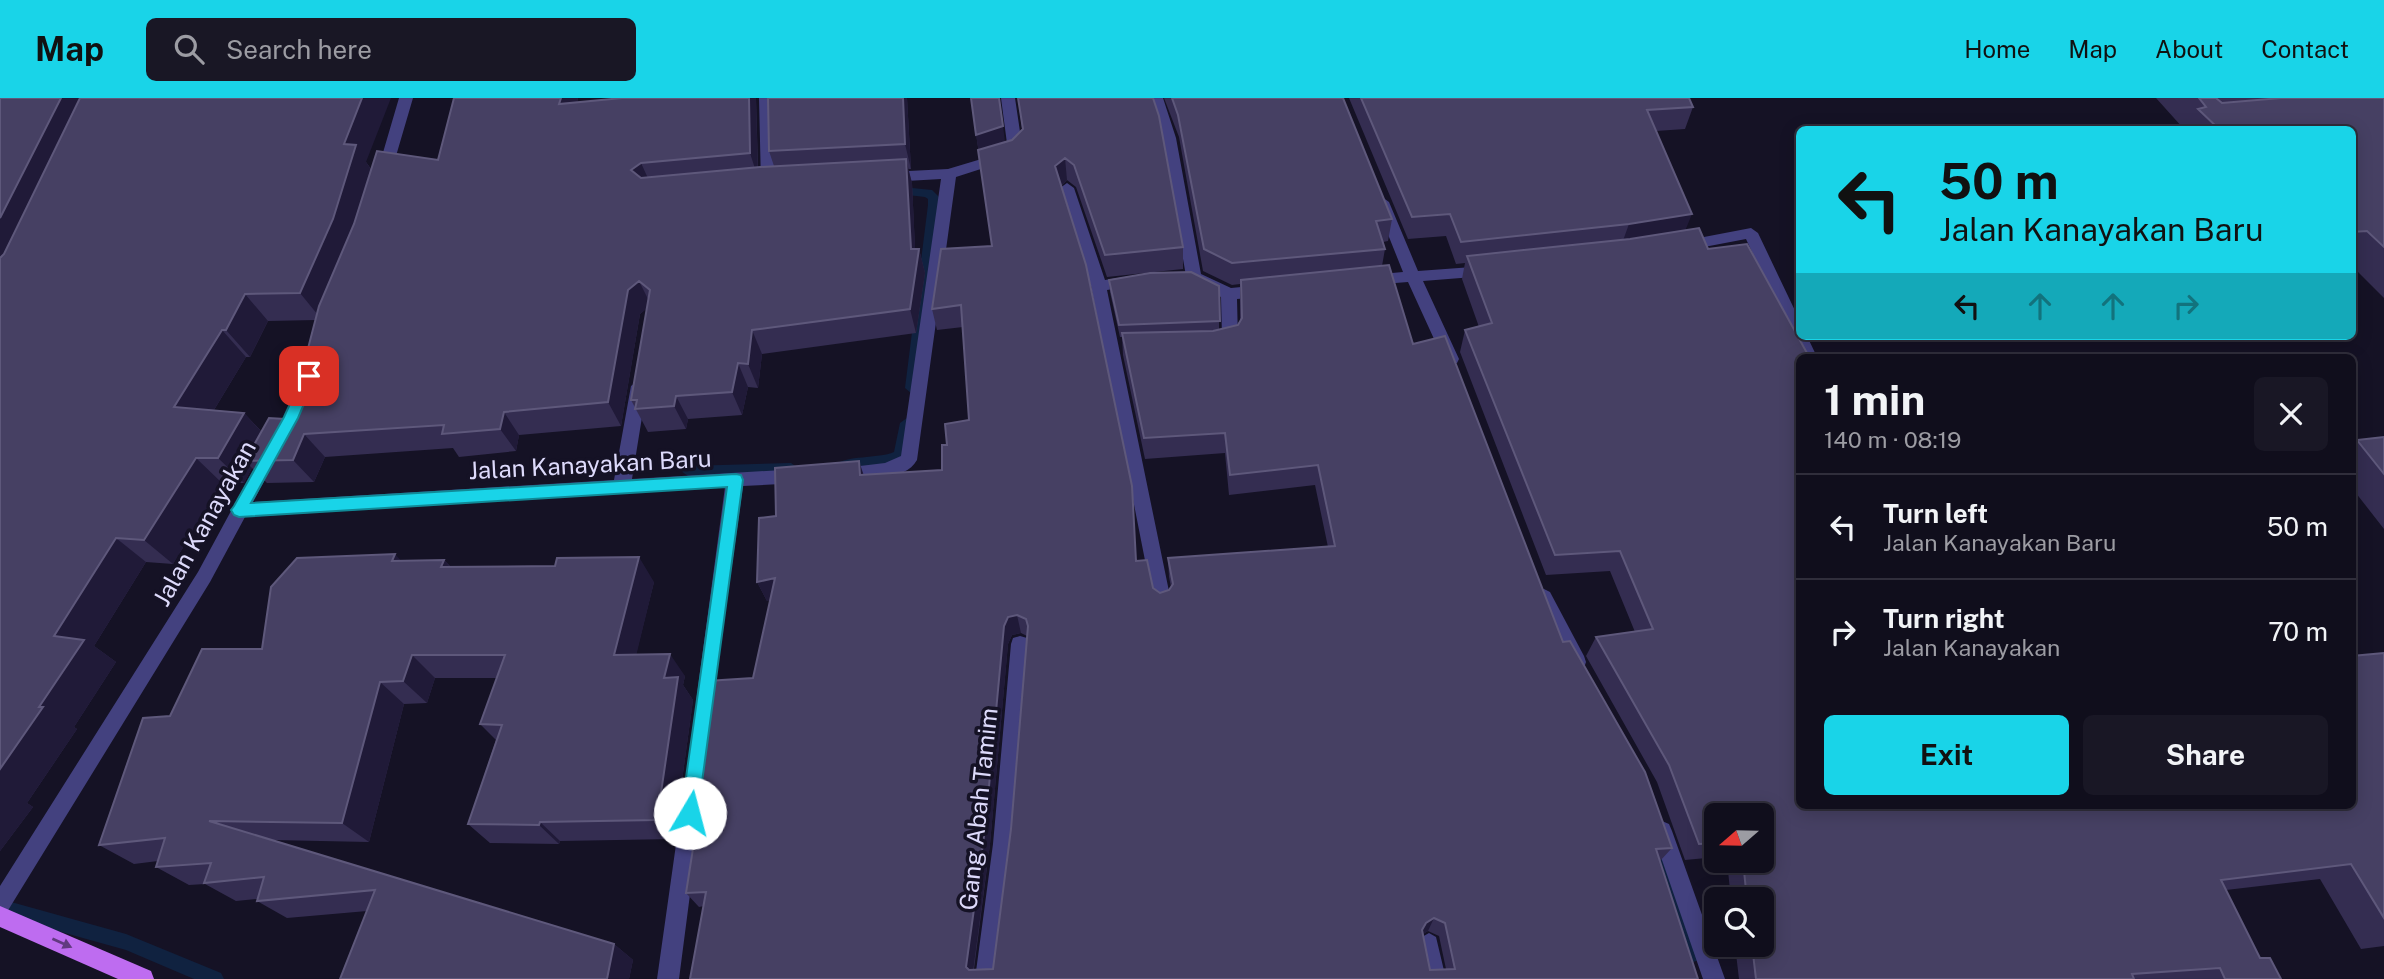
<!DOCTYPE html>
<html lang="en">
<head>
<meta charset="utf-8">
<style>
	:root { --surface:#100e1c; --page:#191725; --text:#f1f3f6; --muted:#9c9ca3; --line:#302e3b; --accent:#19d4e8 }
	body { margin:0; font-family:"Public Sans",sans-serif; background:var(--page); color:var(--text); height:100vh; display:flex; flex-direction:column; font-size:26px; white-space:nowrap }
	* { box-sizing:border-box; margin:0 }
	p { font-size:23px; color:var(--muted) }
	.icon { flex:none; width:38px; height:38px; fill:none; stroke:currentColor; stroke-width:2; stroke-linecap:round; stroke-linejoin:round }
	.map { position:relative; flex:1; overflow:hidden }
	.details { position:absolute; left:1796px; top:256px; width:560px; height:455px; display:flex; flex-direction:column; background:var(--surface); border-radius:10px; box-shadow:0 4px 18px #0003,0 0 0 2px var(--line) }
	.details>* { flex:none }
	.guide { position:absolute; left:1796px; top:28px; width:560px; height:214px; border-radius:10px; box-shadow:0 4px 18px #0003,0 0 0 2px var(--line); background:#19d4e8; color:#111; overflow:hidden }
	.needle { width:46px; rotate:250deg }
	.buttons { position:absolute; left:1704px; top:705px; display:grid; gap:14px }
	.buttons a { display:grid; place-items:center; width:70px; height:70px; border-radius:10px; background:var(--surface); box-shadow:0 4px 18px #0003,0 0 0 2px var(--line); font-size:35px }
	.pin { position:absolute; display:grid; place-items:center; width:60px; height:60px; color:#fff; margin:-30px; border-radius:14px; box-shadow:0 4px 10px #0006 }
	.me { position:absolute; width:77px; margin:-38px; rotate:8deg; stroke-linejoin:round; filter:drop-shadow(0 0 5px #0008) }
	.turn { display:flex; align-items:center; gap:24px; height:147px; padding:0 28px; font-size:32px }
	.turn .icon { width:91px; height:91px; stroke-width:2.5 }
	.turn b { display:block; font-size:49px; line-height:60px }
	.lanes { display:flex; align-items:center; height:66px; padding:0 28px; background:#0003; justify-content:center; gap:35px; direction:ltr }
	.lanes .off { opacity:.35 }
	.round { display:grid; place-items:center; flex:none; width:74px; height:74px; border-radius:10px; background:var(--page) }
	.headline { display:flex; align-items:center; justify-content:space-between; height:119px; padding:0 28px }
	h1 { font-size:42px; font-weight:700; line-height:52px }
	.primary-button { display:flex; gap:14px; margin-top:auto; padding:14px 28px }
	.primary-button a { flex:1; height:80px; border-radius:10px; background:var(--accent); color:#111; font-size:28px; font-weight:700; line-height:80px; text-align:center }
	.primary-button a+a { background:var(--page); color:var(--text) }
	ul { padding:0; list-style:none }
	li { display:flex; align-items:center; gap:21px; height:105px; padding:0 28px; border-top:2px solid var(--line) }
	li div { flex:1 }
	li b { display:block; font-size:26px }
	li em { font-style:normal }
	header { display:flex; align-items:center; gap:42px; box-sizing:border-box; height:98px; padding:0 35px; background:var(--accent); color:#111 }
	header strong { font-size:33px }
	nav { display:flex; gap:38px; margin-inline-start:auto; font-size:24px }
	.search { width:490px; height:63px; background:var(--page); display:flex; align-items:center; gap:18px; box-sizing:border-box; padding:0 24px; border-radius:10px; color:var(--muted); font-size:26px }
	.map>svg:first-child { display:block }
	.lines { fill:none; stroke-linecap:round; stroke-linejoin:round }
	.stream { fill:#102240; fill-rule:evenodd }
	.minor { fill:#43417f; fill-rule:evenodd }
	.major { fill:#be6cf0; fill-rule:evenodd }
	.wall { fill:#342d51; fill-rule:evenodd }
	.shaded-wall { fill:#201a38 }
	.building { fill:#464063; stroke:#5e587b; stroke-width:2; fill-rule:evenodd }
	.oneway { fill:#613a80 }
	.route { fill:#19d4e8; stroke:#108a97; stroke-width:2 }
	.labels { text-anchor:middle; dominant-baseline:central; stroke-width:7; stroke-linejoin:round; paint-order:stroke }
	.street-label { font-size:24px; fill:#dddafb; stroke:#151225 }
</style>
</head>
<body>
<header>
<strong>Map</strong>
<div class="search"><svg class="icon" aria-label="search" viewBox="0 0 24 24"><circle cx="10" cy="10" r="6"/><path d="M15 15l6 6"/></svg>Search here</div>
<nav><a>Home</a><a>Map</a><a>About</a><a>Contact</a></nav>
</header>
<div class="map">
<svg width="2384" height="881" viewBox="0 0 2384 881">
	<rect width="100%" height="100%" fill="#151225"/>
	<g class="lines">
		<path class="stream" d="M912 90 932 92 940 100V107L917 290 911 295 905 290 928 107V101L925 99 908 97V91Z
			M907 320 914 325 905 361 880 370 838 371 836 367C845 357 878 361 894 354L900 325Z
			M791 365 798 370 791 375 688 378 681 373 688 368Z
			M1658 743 1664 745 1701 856 1699 862 1693 864 1687 862 1650 751 1652 745Z
			M4 802 126 836 221 875 224 881H194L126 852 4 818 0 817V803Z"/>
		<path class="minor" d="M399 0H413L391 75 384 80 377 75Z
			M759 0H773L775 86 768 91 761 86Z
			M1001 0H1015L1023 54 1018 59 956 79 917 362C905 384 863 381 841 383L835 381 833 376 835 371 885 365 901 358 941 81 889 84 882 79 889 74 948 71 1008 53Z
			M1149 0H1163L1176 40 1201 176 1231 190 1262 187 1270 193 1262 199 1237 201 1238 242 1236 246 1221 251 1213 245 1222 239 1221 199 1189 182 1186 178 1162 40Z
			M1067 85 1074 90 1105 182 1131 178 1139 183 1131 188 1107 192 1171 503 1168 508 1162 511 1156 508 1153 503 1091 188 1060 90Z
			M1382 99 1389 104 1418 173 1486 168 1494 173 1486 178 1423 183 1459 261 1457 265H1445L1408 184 1370 187 1362 182 1370 177 1403 174 1375 104Z
			M1751 130 1758 135 1799 221V238H1807L1817 259H1801L1746 141 1683 153 1676 148 1683 143Z
			M639 282 647 288 632 381 799 371 805 373 807 378 805 383 799 385 743 388 712 610 705 613 698 610 696 604 725 389 245 419 210 484 7 814 0 817V788L198 474 264 352H276L278 357 253 404 614 382 631 288Z
			M1544 491 1550 494 1584 558 1586 564 1584 570 1577 572 1570 570 1535 499 1538 494Z
			M1020 538 1027 540 1029 546 1013 746 997 881H975L993 746 1011 546 1013 540Z
			M692 695 699 697 702 704 679 881H657L682 704 685 697Z
			M1662 723 1669 726 1672 733 1725 881H1703L1652 733 1655 726Z
			M1429 835 1436 839 1446 881H1424L1418 846 1422 839Z"/>
		<path class="major" d="M0 808 151 873 154 881H118L0 829Z"/>
	</g>
	<path class="wall" d="M0 0 366 64 371 71 438 62 454 0H578L577 4 622 0H756L758 69 774 68 769 53 907 0 911 71H908L912 85 915 151H919L925 175 916 235 762 256 758 290 748 289 742 317 688 321 686 331 648 334 631 302 647 210 640 216 621 328 519 337 516 353 459 359 453 350 325 359 314 384 267 385 252 370 244 385H222L173 466 146 464 94 548 116 564 74 629 77 631 27 705 33 709 0 753ZM316 222 297 293 285 321 261 333 244 315 214 312 246 259H250L268 223Z
		M971 0 1005 44 1012 42 1022 31 1018 0 1183 149V171L1107 179 1076 89 1067 82 1061 88 1136 463 1153 490 1160 495 1169 492 1171 489 1169 479 1168 460 1328 449 1315 387 1229 397 1225 355 1145 361 1123 257 1122 239H1120L1110 194 1109 182 1219 188V232L1238 227 1240 223V186L1232 187 1203 173 1179 39 1164 0H1343L1392 121 1388 143 1383 144 1385 151 1382 168 1413 246 1563 544 1672 750 1660 763 1698 881 692 875 704 808 699 809 686 795 695 735 687 725 753 580 770 502 767 503 757 484 776 418 864 377 942 372 947 347 969 322 963 229 937 232 932 211 992 148ZM1021 535 1027 538 1011 731 993 871H974L990 746 1008 546 1012 537ZM1428 833 1439 838 1446 871 1430 872 1423 836Z
		M1349 0H1689L1693 9 1685 31 1656 33 1686 132 1708 151 1807 255 1804 259 1799 707 2384 555V848L2361 851 2320 781 2226 792 2260 860 2281 881H1739L1735 847H1762V802H1731L1727 763H1762L1717 718V759L1685 762 1657 684 1586 558 1596 539 1635 534 1610 473 1546 477 1460 254 1465 232 1479 229 1462 181 1465 165 1456 166 1446 138 1408 141Z
		M2156 0H2384V200L2352 168V32H2182L2183 30Z
		M2384 339V431L2352 390V346L2357 342Z
		M444 462 451 469 654 484 636 556 685 578 683 587 693 602 674 741 560 743 559 746 490 745 468 726 496 642 480 626 497 580H435L427 605 404 606 369 744 273 742 614 846 633 862 629 881H340L367 813 287 820 257 803V801L236 803 205 786 189 787 156 769 158 763 134 766 99 747 170 618 262 551 401 463Z"/>
	<path class="shaded-wall" d="M61 0H99L0 189V120Z
		M362 0H391L366 64 374 76 322 222 300 195 344 46Z
		M561 0H578L571 31 559 6Z
		M749 0H756L758 80 750 55Z
		M903 0H907L911 71 905 46Z
		M1003 28 1006 51 980 60 976 37Z
		M1065 60 1067 82 1057 91 1055 68Z
		M906 61 912 85 916 169 919 151 925 175 916 235 910 211 911 151Z
		M641 65 652 89 631 72Z
		M1692 116 1683 138 1621 148 1629 126Z
		M639 183 651 207 640 216 621 328 608 304 628 192Z
		M245 196 268 223 250 259 226 232Z
		M222 232 246 259 200 335 174 309Z
		M752 232 762 256 758 290 748 266Z
		M738 265 748 289 742 317 732 294Z
		M676 298 688 321 686 331 674 308Z
		M504 314 519 337 516 353 500 331Z
		M244 315 268 341 245 363 252 370 244 385 218 360Z
		M304 336 325 359 314 384 293 362Z
		M196 360 222 385 173 466 144 442Z
		M859 363 866 384 860 377Z
		M116 440 146 464 94 548 116 564 74 629 77 631 27 705 33 709 0 753V671L39 609 54 538Z
		M395 456 417 480 392 463Z
		M639 459 654 484 631 579 614 557Z
		M444 462 465 486 441 469Z
		M775 480 785 499 767 503 757 484Z
		M1017 517 1021 535 1012 537 1008 546 990 746 972 881 966 869 1004 528 1008 519Z
		M670 556 685 578 683 587 693 602 674 741 657 722 664 580Z
		M412 557 435 580 427 605 403 583Z
		M380 584 404 606 369 744 342 725Z
		M540 724 560 743 559 746 539 727Z
		M1434 820 1428 833 1420 838 1416 845 1426 825Z
		M614 846 633 862 629 881H607Z"/>
	<path class="building" d="M0 0H61L0 120Z
		M80 0H362L344 46 356 47 333 121 300 195 245 196 226 232H222L174 309 244 315 218 360H196L144 442 116 440 54 538 84 542 39 609H43L0 671V160L4 156Z
		M454 0H561L559 6 622 0H749L750 55 641 65 631 72 641 80 760 69 906 61 911 151H919L910 211 752 232 748 266 738 265 732 294 676 298 674 308 635 311 637 302H631L650 192 639 183 628 192 608 304 504 314 500 331 442 336 444 327 304 336 293 362 245 363 269 320 285 321 297 293 319 208 354 126 377 53 438 62Z
		M768 0H903L905 46 769 53Z
		M971 0H999L1003 28 976 37Z
		M1018 0H1153L1159 18 1183 149 1105 157 1074 67 1065 60 1055 68 1086 167 1132 388 1136 463 1147 462 1153 490 1160 495 1169 492 1173 486 1168 460 1335 448 1318 367 1230 377 1225 335 1144 340 1122 235 1213 233 1238 227 1242 220 1241 182 1389 167 1413 246 1445 238 1563 544 1570 543 1645 674 1672 750 1656 751 1698 881H690L706 794 686 795 697 725H687L707 583 753 580 775 480 757 484 759 420 776 418 775 370 859 363 860 377 942 372V347H947L945 326 969 322 961 207 932 211 941 151 992 148 978 52 1012 42 1023 31ZM1017 517 1026 521 1028 528 1011 731 993 871 969 872 966 869 985 731 1004 528 1008 519ZM1434 820 1445 825 1455 871 1430 872 1422 832 1426 825Z
		M1172 0H1343L1392 121 1376 123 1385 151 1232 165 1204 151 1178 17Z
		M1361 0H1689L1693 9 1647 12 1692 116 1629 126 1461 144 1450 116 1412 119Z
		M2199 0H2216L2222 5 2281 0H2384V149L2367 133 2352 134V32H2220L2198 11 2206 9Z
		M1699 130 1708 151 1747 146 1807 255 1802 256 1804 259H1799V707H2352V558L2384 555V820L2351 766 2221 782 2260 860H2270L2281 881H2225L2220 870 2132 876 2134 881H1756L1752 847H1762V802H1747L1743 763H1762V718H1717V745L1699 746 1669 667 1596 539 1653 531 1620 453 1555 457 1465 232 1492 225 1467 158 1630 141Z
		M1191 174 1219 188 1220 223 1119 227 1109 182 1150 175Z
		M2384 339V376L2357 342Z
		M395 456 392 463 444 462 441 469 555 468 557 460 639 459 614 557 670 556 664 580 678 579 657 722 540 724 539 727 468 726 502 627 480 626 505 557H412L403 583 380 584 342 725 209 723 614 846 607 881H340L375 792 257 803 264 779 204 785 211 765 156 769 165 740 99 747 143 620 170 618 202 551H262L271 489 297 460Z"/>
	<defs><path id="oneway-solid" d="M-6-.8H1V-3.2L6.5 0L1 3.2V.8H-6Z" transform="scale(1.75)"/></defs>
	<use class="oneway" href="#oneway-solid" transform="translate(62 845) rotate(24)"/>
	<path class="route" d="M309 273 316 278 298 320 251 405 736 376 741 377 743 382 697 721 690 723 684 721 681 715 727 389 239 419 234 417 231 412 234 408 284 319 304 275Z"/>
	<g class="labels">
		<g class="street-label">
			<text transform="translate(590 366) rotate(-3)">Jalan Kanayakan Baru</text>
			<text transform="translate(204 425) rotate(-61)">Jalan Kanayakan</text>
			<text transform="translate(978 711) rotate(-84)">Gang Abah Tamim</text>
		</g>
	</g>
</svg>
<div class="buttons">
<a><svg class="needle" viewBox="-14 -14 28 28"><path d="M0-13l5 13h-10z" fill="#e53935"/><path d="M0 13l5-13h-10z" fill="#9c9ca3"/></svg></a>
<a><svg class="icon" aria-label="search" viewBox="0 0 24 24"><circle cx="10" cy="10" r="6"/><path d="M15 15l6 6"/></svg></a>
</div>
<div class="pin" style="left:309px;top:278px;background:#d93025"><svg class="icon" aria-label="arrive" viewBox="0 0 24 24"><path d="M6 21V4h12l-3 4 3 4H6"/></svg></div>
<svg class="me" style="left:690px;top:715px" viewBox="-20 -20 40 40"><circle r="19" fill="#fff"/><path d="M0-13L10 11 0 6-10 11z" fill="#19d4e8"/></svg>
<div class="guide">
<div class="turn"><svg class="icon" aria-label="left" viewBox="0 0 24 24"><path d="M17 20v-9H6M10 6l-5 5 5 5"/></svg><div><b>50 m</b>Jalan Kanayakan Baru</div></div>
<div class="lanes"><svg class="icon" aria-label="left" viewBox="0 0 24 24"><path d="M17 20v-9H6M10 6l-5 5 5 5"/></svg><svg class="icon off" aria-label="ahead" viewBox="0 0 24 24"><path d="M12 20V5M6 11l6-6 6 6"/></svg><svg class="icon off" aria-label="ahead" viewBox="0 0 24 24"><path d="M12 20V5M6 11l6-6 6 6"/></svg><svg class="icon off" aria-label="right" viewBox="0 0 24 24"><path d="M7 20v-9h11M14 6l5 5-5 5"/></svg></div>
</div>
<section class="details">
<div class="headline"><div><h1>1 min</h1><p>140 m · 08:19</p></div><a class="round"><svg class="icon" aria-label="close" viewBox="0 0 24 24"><path d="M6 6l12 12M18 6L6 18"/></svg></a></div>
<ul>
<li><svg class="icon" aria-label="left" viewBox="0 0 24 24"><path d="M17 20v-9H6M10 6l-5 5 5 5"/></svg><div><b>Turn left</b><p>Jalan Kanayakan Baru</p></div><em>50 m</em></li>
<li><svg class="icon" aria-label="right" viewBox="0 0 24 24"><path d="M7 20v-9h11M14 6l5 5-5 5"/></svg><div><b>Turn right</b><p>Jalan Kanayakan</p></div><em>70 m</em></li>
</ul>
<div class="primary-button"><a>Exit</a><a>Share</a></div>
</section>
</div>
</body>
</html>
